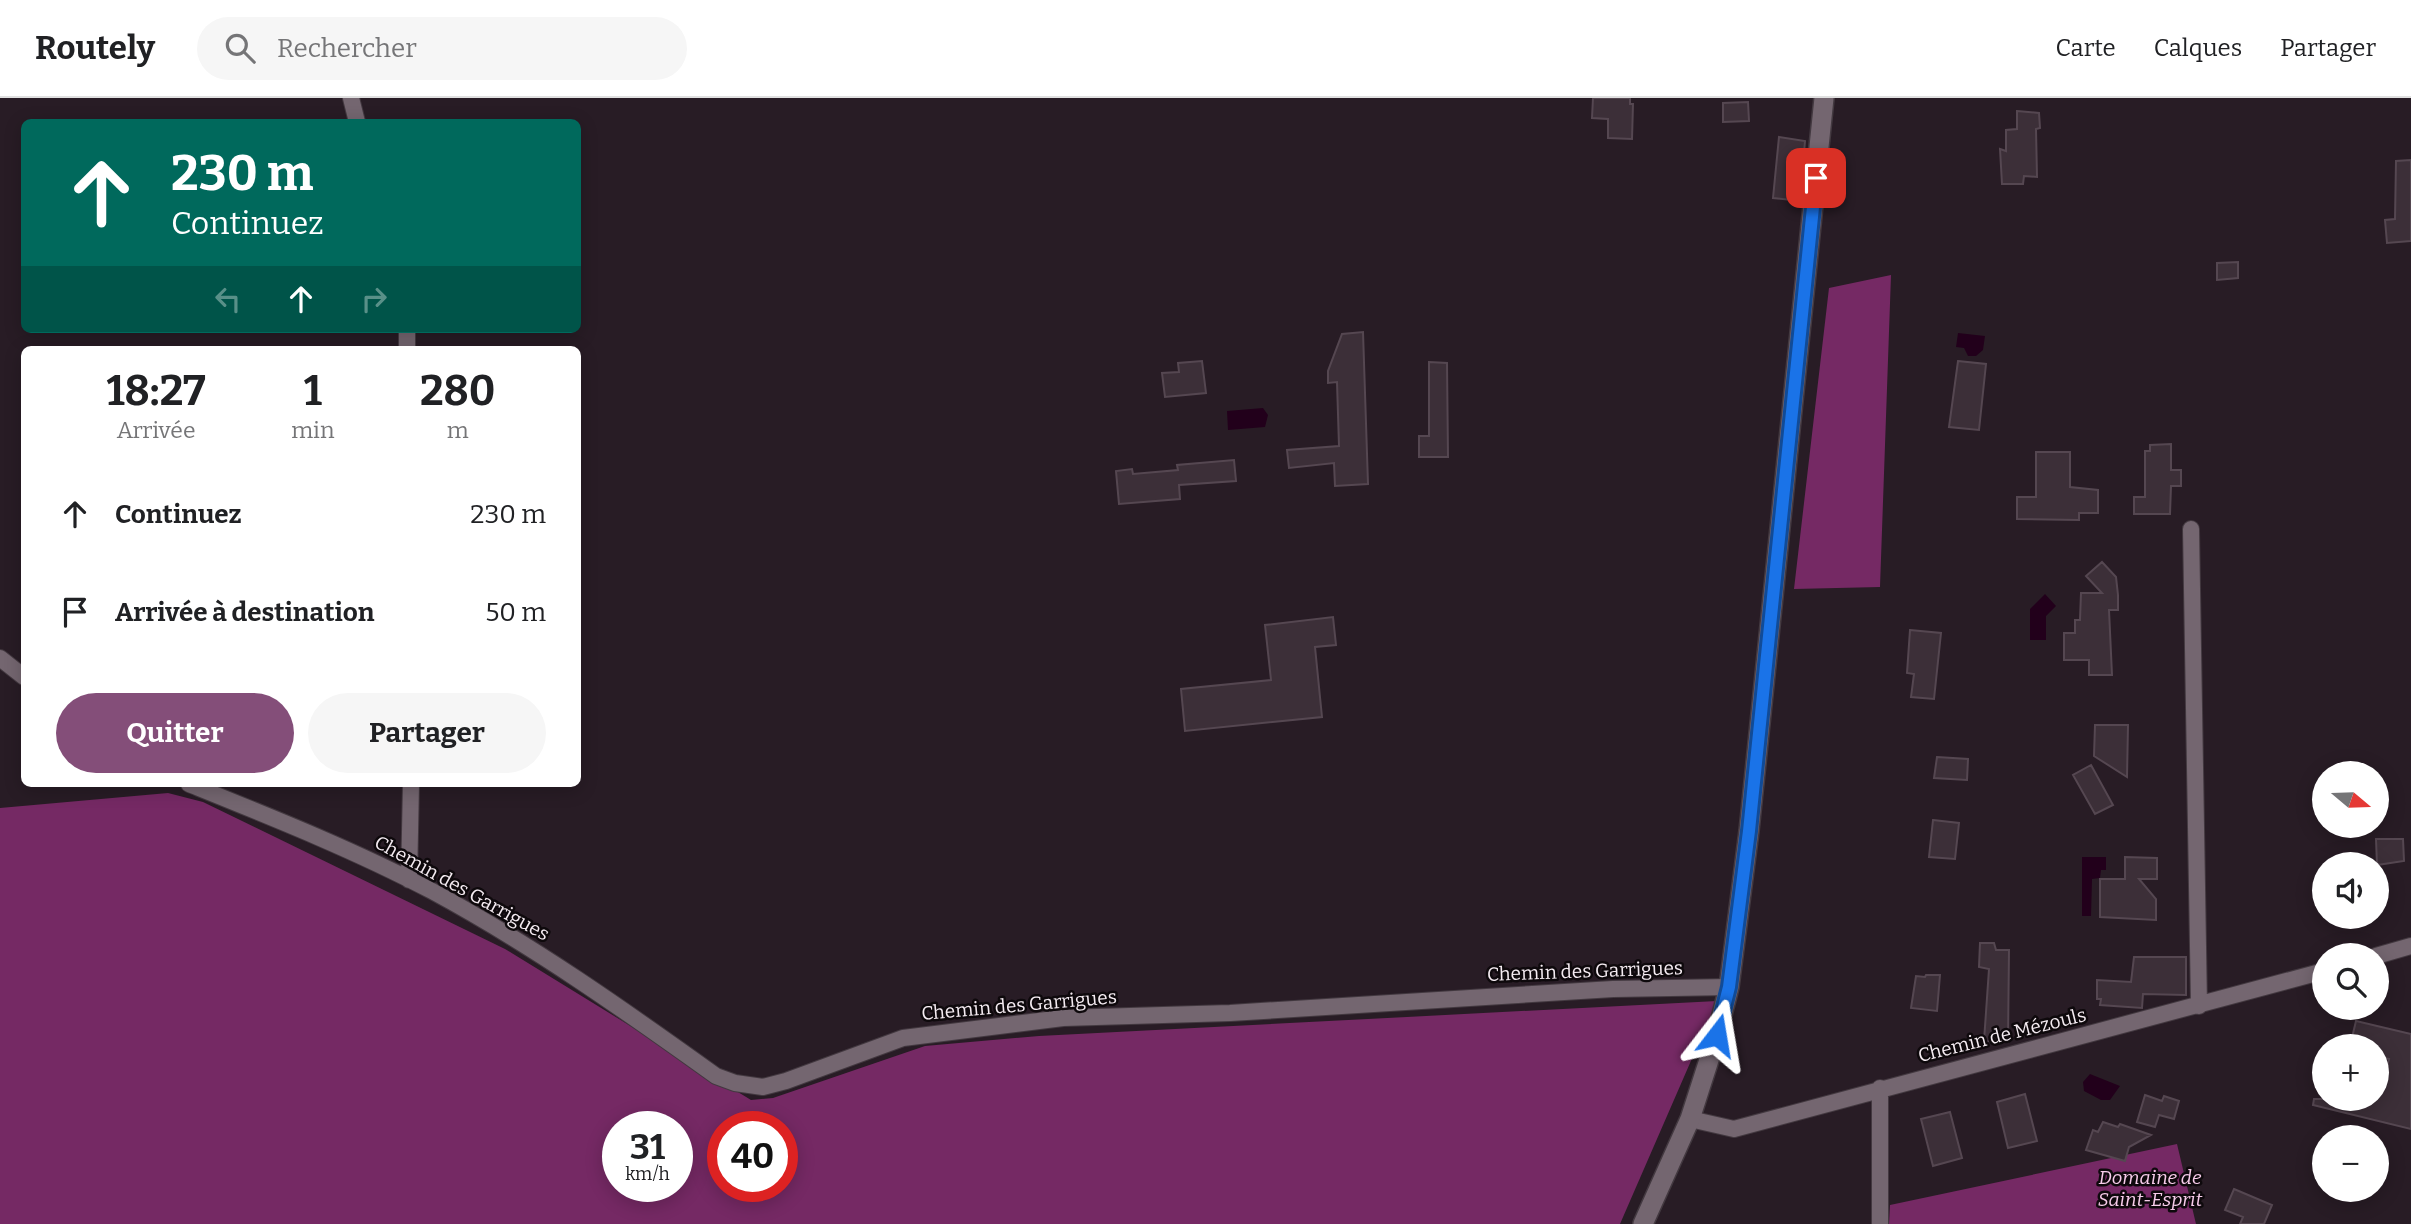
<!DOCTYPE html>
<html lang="fr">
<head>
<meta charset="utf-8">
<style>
	:root { --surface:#fff; --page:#f6f6f6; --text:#202124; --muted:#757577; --line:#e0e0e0; --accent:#844e79 }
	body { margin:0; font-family:Bitter,serif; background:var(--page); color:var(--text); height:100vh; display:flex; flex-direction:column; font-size:26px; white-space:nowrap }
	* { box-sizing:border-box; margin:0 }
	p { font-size:23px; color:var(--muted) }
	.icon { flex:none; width:38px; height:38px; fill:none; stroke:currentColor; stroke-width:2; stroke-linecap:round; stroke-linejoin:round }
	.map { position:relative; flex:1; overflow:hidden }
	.sheet { position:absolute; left:21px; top:248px; width:560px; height:441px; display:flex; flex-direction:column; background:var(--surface); border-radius:10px; box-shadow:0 4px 18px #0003 }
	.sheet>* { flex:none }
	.guide { position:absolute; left:21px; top:21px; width:560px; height:214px; border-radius:10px; box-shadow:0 4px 18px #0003; background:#00695c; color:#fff; overflow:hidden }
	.needle { width:46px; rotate:109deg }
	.controls { position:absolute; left:2312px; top:663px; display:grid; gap:14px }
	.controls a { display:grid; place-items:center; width:77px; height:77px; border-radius:50%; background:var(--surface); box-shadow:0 4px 18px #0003; font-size:35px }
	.speed { position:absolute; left:602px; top:1013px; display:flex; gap:14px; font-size:35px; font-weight:700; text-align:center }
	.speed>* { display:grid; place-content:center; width:91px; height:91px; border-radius:50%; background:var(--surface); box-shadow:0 4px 18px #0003; line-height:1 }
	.speed small { font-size:18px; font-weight:400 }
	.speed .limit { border:10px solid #d22; background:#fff; color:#111 }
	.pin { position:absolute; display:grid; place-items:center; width:60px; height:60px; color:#fff; margin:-30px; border-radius:14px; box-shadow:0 4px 10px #0006 }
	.me { position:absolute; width:77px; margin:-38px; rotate:14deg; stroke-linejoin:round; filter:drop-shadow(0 0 5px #0008) }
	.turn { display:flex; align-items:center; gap:24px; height:147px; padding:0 35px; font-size:32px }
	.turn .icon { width:91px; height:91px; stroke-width:2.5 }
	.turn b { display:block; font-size:49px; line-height:60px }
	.lanes { display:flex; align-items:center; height:66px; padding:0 35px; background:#0003; justify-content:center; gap:35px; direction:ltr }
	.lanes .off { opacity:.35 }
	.eta { display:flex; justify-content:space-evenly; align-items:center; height:119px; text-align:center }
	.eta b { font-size:42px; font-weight:700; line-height:49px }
	.action { display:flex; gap:14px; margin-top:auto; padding:14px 35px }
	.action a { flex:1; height:80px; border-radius:42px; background:var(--accent); color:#fff; font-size:28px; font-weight:700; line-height:80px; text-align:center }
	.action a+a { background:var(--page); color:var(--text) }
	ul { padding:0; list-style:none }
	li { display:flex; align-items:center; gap:21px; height:98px; padding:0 35px }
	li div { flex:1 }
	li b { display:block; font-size:26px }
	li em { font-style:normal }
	header { display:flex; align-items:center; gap:42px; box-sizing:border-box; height:98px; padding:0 35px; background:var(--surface); border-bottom:2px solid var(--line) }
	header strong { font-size:33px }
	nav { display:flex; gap:38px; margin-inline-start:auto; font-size:24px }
	.search { width:490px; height:63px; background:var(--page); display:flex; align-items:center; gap:18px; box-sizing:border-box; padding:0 24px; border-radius:38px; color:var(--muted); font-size:26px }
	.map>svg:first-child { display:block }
	.forest { fill:#752964; fill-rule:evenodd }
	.water { fill:#22001b }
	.building { fill:#3c2f38; stroke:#554751; stroke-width:2 }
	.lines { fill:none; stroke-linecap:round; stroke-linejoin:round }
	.minor-casing { stroke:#433940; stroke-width:18 }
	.tertiary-casing { stroke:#433940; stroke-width:22 }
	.minor { stroke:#746670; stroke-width:16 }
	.tertiary { stroke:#746670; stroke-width:19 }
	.route-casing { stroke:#114b97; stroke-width:18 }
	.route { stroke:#1a73e8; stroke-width:12 }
	.labels { text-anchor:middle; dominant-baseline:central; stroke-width:5; stroke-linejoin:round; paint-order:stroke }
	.street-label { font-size:19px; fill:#f5ecf2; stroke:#0e090c }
	.park-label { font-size:19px; font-style:italic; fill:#f8cceb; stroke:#0e090c }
</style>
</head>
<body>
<header>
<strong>Routely</strong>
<div class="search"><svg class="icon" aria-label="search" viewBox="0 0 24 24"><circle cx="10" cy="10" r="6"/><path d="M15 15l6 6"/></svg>Rechercher</div>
<nav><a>Carte</a><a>Calques</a><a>Partager</a></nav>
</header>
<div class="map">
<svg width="2411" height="1126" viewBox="0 0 2411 1126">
	<rect width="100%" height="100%" fill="#281c25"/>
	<path class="forest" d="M1891 177 1880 489 1794 491 1829 190Z
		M168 695 203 704 505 851 751 1002 773 1000 925 948 1039 938 1717 903 1620 1126H0V710ZM618 1029H677V1088H618ZM723 1029H782V1088H723Z
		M2177 1046 2196 1126H1889L1890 1107Z"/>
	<path class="water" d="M1958 235 1985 238 1983 252 1976 258H1968L1964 250 1956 249Z
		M1263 310 1268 317 1265 329 1228 332 1227 313Z
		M2045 496 2056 508 2046 518V542H2030V511Z
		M2082 759H2106V772H2101L2100 780 2092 781 2091 818H2082Z
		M2090 976 2120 988 2110 1002H2101L2084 993 2083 984Z"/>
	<path class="building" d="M1593 0H1630V6H1633L1632 41 1608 40V21L1592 20Z
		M1748 4 1749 23 1723 24V5Z
		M2017 13 2039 15 2040 30 2036 31 2037 79 2024 78 2023 86H2002L2000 51 2006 53V32L2017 31Z
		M1779 39 1805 43 1800 103 1773 100Z
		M2411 62V143L2387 145 2385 122 2395 121 2396 63Z
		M2238 164V180L2217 182V165Z
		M1363 234 1368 386 1335 388 1334 365 1289 370 1287 352 1339 348 1337 284 1328 285V273L1342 236Z
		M1202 263 1206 295 1165 299 1162 275 1179 274 1178 265Z
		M1958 263 1986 266 1979 332 1949 329Z
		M1429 264 1447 265 1448 359H1419V338H1429Z
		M2171 346V372H2181V388H2171L2170 416H2134V399H2145V353H2150V347Z
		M2036 354H2070V389L2098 392V415H2079V422L2017 421V399H2036Z
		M1234 362 1236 383 1179 387 1180 401 1119 406 1116 373 1132 371 1133 376 1178 372 1177 367Z
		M2102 464 2116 479 2118 497V512H2109L2112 577H2089V562H2064V535H2075V522H2080L2081 495H2102L2086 478Z
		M1333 519 1336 547 1315 549 1322 619 1185 633 1181 591 1271 582 1265 527Z
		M1910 532 1941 535 1934 601 1911 599 1914 576 1907 575Z
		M2095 627H2128L2127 679 2094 658Z
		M1937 659 1968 661 1967 682 1934 680Z
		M2091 667 2113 707 2095 716 2073 677Z
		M1933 722 1959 725 1955 761 1929 759Z
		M2376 741H2403L2404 763 2377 767Z
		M2125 759 2157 760V781H2139L2156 801V822L2100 819V781H2125Z
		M1980 845H1994L1996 852H2009L2008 944 1984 943 1989 871 1979 869Z
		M2134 859H2186V897L2143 896 2142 910 2100 907 2101 901H2097V882L2131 884Z
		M1926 877H1940L1937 913 1911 910 1916 878 1925 879Z
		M2356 923 2411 936V1031L2313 1007 2314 1001H2376V993L2380 994 2389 961 2376 958V948H2350Z
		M2025 996 2037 1043 2008 1050 1997 1004Z
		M2145 997 2162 1003 2164 998 2179 1003 2174 1021 2159 1017 2155 1029 2137 1024Z
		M1950 1014 1962 1060 1933 1068 1921 1021Z
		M2103 1024 2118 1029 2120 1026 2151 1037 2129 1049 2125 1063 2086 1052 2093 1032 2098 1034Z
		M2234 1091 2272 1107 2264 1126H2240L2243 1119 2225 1112Z"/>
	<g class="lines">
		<g class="minor-casing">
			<path id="minor" d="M351 0 357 24
				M407 231V252
				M2191 431 2199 908
				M0 560 24 579
				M189 686C271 719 354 752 432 793 532 847 624 912 716 978L735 985 763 989 786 983 903 940 1063 920 1230 915 1613 891 1729 889
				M409 782 411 686
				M2376 858 2411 848
				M1880 990V1126
				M1690 1021 1734 1031 2324 873"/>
		</g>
		<g class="tertiary-casing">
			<path id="tertiary" d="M1643 1126 1690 1021 1717 937 1729 889 1749 733 1824 0"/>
		</g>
		<use href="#minor" class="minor"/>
		<use href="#tertiary" class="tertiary"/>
	</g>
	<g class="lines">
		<g class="route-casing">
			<path id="route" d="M1717 937 1729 889 1749 733 1816 80"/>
		</g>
		<use href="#route" class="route"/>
	</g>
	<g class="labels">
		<g class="street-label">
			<text transform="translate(462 790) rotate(29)">Chemin des Garrigues</text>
			<text transform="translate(1585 873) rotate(-2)">Chemin des Garrigues</text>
			<text transform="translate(1019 907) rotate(-5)">Chemin des Garrigues</text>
			<text transform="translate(2002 937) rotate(-14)">Chemin de Mézouls</text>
		</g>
		<g class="park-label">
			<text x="2150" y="1079">Domaine de<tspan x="2150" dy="22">Saint-Esprit</tspan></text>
		</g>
	</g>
</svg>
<div class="controls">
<a><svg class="needle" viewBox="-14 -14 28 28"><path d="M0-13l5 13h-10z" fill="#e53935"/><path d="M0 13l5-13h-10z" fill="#757577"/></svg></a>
<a><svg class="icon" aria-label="sound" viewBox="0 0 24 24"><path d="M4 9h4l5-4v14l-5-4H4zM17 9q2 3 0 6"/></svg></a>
<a><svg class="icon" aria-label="search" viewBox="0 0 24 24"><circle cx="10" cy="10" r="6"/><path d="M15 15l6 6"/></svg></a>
<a>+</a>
<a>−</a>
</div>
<div class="speed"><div>31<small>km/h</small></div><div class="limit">40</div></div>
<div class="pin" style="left:1816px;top:80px;background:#d93025"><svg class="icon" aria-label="arrive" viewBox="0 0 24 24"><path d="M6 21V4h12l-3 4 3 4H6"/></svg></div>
<svg class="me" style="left:1717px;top:937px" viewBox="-20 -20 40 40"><path d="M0-17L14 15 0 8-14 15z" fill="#1a73e8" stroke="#fff" stroke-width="4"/></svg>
<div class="guide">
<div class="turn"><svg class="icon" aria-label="ahead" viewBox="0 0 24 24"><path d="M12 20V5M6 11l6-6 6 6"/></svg><div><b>230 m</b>Continuez</div></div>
<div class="lanes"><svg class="icon off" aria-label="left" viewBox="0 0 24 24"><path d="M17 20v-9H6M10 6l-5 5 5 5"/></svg><svg class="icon" aria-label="ahead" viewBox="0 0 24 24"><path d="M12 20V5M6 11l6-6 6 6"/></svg><svg class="icon off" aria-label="right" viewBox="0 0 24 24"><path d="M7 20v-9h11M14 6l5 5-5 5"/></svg></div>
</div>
<section class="sheet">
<div class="eta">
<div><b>18:27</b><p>Arrivée</p></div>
<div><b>1</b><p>min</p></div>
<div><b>280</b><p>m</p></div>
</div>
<ul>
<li><svg class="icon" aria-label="ahead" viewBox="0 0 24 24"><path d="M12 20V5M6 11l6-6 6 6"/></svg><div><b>Continuez</b></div><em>230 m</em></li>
<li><svg class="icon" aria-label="arrive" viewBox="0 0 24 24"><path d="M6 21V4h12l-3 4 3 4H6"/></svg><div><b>Arrivée à destination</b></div><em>50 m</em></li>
</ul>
<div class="action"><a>Quitter</a><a>Partager</a></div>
</section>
</div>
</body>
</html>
